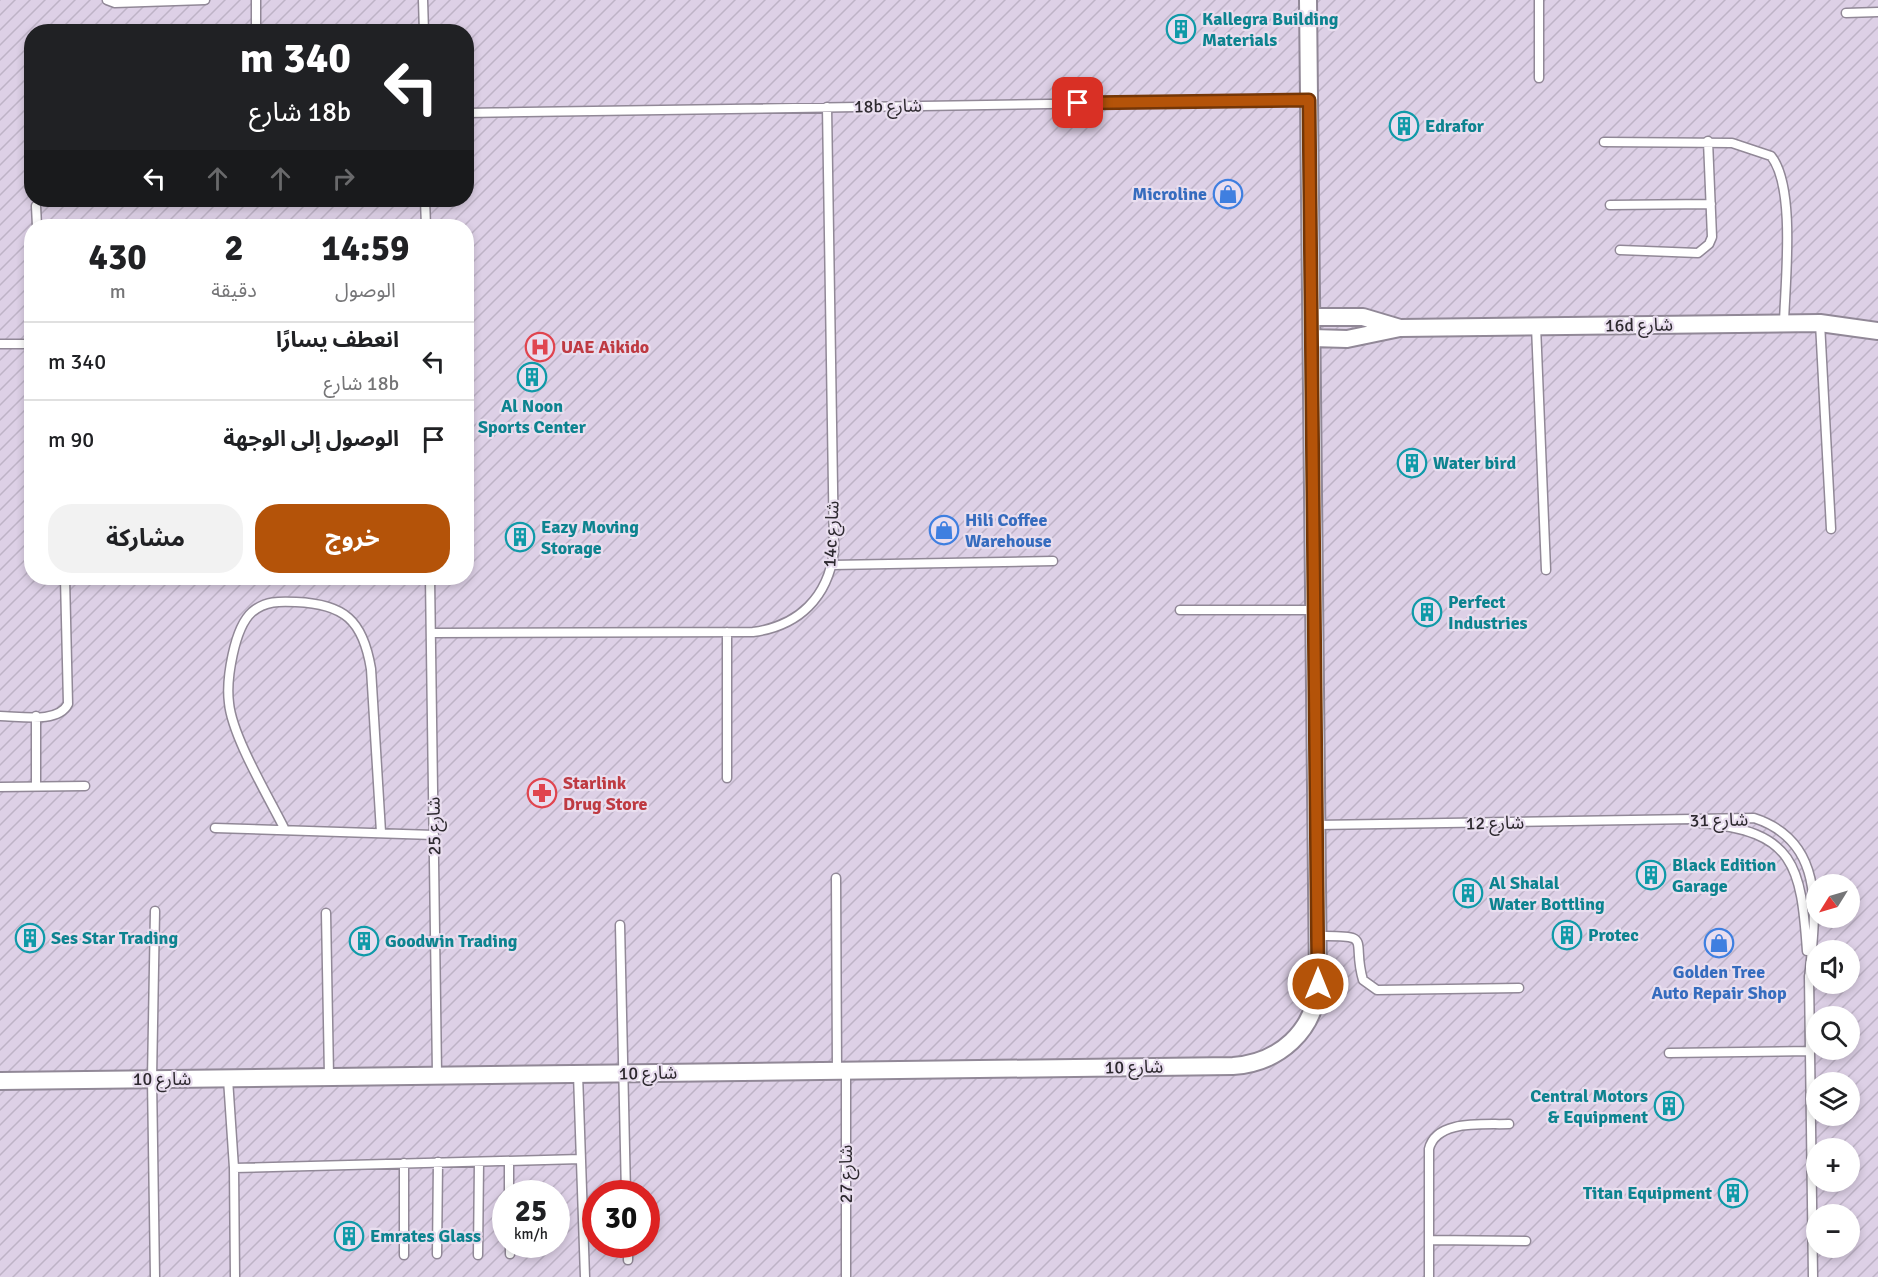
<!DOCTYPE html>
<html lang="ar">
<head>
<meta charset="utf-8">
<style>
	:root { --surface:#fff; --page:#f2f2f2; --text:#202124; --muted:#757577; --line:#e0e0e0; --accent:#b45309 }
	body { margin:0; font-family:Signika,"Noto Sans Arabic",sans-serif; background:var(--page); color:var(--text); direction:rtl; height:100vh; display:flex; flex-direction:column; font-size:22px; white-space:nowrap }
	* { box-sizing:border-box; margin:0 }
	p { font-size:20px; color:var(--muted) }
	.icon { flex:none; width:33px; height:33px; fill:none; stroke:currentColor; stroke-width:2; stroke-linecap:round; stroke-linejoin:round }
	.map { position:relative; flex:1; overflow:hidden; direction:ltr }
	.panel { position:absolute; left:24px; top:219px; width:450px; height:366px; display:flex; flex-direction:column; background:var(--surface); border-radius:24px; box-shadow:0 3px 9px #0003; direction:rtl }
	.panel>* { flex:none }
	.hud { position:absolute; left:24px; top:24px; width:450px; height:183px; border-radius:24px; box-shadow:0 3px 9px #0003; direction:rtl; background:#202124; color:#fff; overflow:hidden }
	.needle { width:39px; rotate:233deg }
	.fabs { position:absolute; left:1806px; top:874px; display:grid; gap:12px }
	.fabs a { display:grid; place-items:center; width:54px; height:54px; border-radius:50%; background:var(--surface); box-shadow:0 3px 9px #0003; font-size:30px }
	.speed { position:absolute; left:492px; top:1180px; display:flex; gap:12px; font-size:30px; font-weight:700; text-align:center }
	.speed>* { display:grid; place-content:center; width:78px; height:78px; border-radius:50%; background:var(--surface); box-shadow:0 3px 9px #0003; line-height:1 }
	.speed small { font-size:15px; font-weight:400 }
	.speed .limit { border:9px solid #d22; background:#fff; color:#111 }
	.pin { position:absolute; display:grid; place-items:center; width:51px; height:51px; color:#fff; margin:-26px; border-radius:12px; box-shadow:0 3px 9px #0006 }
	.me { position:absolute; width:66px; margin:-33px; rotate:0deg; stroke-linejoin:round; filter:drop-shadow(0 0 4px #0008) }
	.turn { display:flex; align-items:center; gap:21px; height:126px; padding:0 24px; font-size:27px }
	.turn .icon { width:78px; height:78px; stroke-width:2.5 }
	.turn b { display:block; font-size:42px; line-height:51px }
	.lanes { display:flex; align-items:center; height:57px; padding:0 24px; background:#0003; justify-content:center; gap:30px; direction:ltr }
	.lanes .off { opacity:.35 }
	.eta { display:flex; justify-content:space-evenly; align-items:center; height:102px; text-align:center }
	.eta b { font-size:36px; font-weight:700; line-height:42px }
	.button { display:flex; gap:12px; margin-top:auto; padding:12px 24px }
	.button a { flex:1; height:69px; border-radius:24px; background:var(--accent); color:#fff; font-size:24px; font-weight:700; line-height:69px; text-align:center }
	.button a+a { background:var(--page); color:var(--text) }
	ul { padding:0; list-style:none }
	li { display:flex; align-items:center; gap:18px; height:78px; padding:0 24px; border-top:2px solid var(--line) }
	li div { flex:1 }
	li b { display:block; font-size:22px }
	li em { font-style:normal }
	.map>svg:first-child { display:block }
	.industrial { fill:url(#industrial-furrows); fill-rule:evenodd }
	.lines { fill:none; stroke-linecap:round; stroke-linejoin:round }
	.service-casing { stroke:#918897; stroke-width:11 }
	.minor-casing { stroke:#918897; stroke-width:20 }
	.service { stroke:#fff; stroke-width:8 }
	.minor { stroke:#fff; stroke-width:16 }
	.route-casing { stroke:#753606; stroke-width:15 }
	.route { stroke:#b45309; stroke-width:10 }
	.labels { text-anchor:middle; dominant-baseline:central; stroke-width:4.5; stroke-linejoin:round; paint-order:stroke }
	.culture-label { font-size:18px; font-weight:bold; fill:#0d838f; stroke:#e9deef; text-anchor:start }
	.street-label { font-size:18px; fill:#2d292f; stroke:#e9deef }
	.shop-label { font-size:18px; font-weight:bold; fill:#366cbe; stroke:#e9deef; text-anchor:end }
	.health-label { font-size:18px; font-weight:bold; fill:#be3a42; stroke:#e9deef; text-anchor:start }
</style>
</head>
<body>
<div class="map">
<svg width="1878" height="1277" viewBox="0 0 1878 1277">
	<defs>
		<pattern id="industrial-furrows" width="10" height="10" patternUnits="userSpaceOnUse" patternTransform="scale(1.5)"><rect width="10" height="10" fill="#ddd0e6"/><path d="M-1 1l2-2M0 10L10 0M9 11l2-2" fill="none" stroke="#beb3c6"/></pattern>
	</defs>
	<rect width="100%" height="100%" fill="#e9deef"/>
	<path class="industrial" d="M0 0H1878V1277H0ZM32 32H466V200H32ZM32 226H466V578H32ZM1816 885H1850V918H1816ZM1816 951H1850V984H1816ZM1816 1017H1850V1050H1816ZM1816 1083H1850V1116H1816ZM1816 1149H1850V1182H1816ZM506 1194H556V1245H506ZM596 1194H646V1245H596ZM1816 1215H1850V1248H1816Z"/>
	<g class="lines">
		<g class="service-casing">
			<path id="service" d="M107 0 115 3 205 0
				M256 0V32
				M423 0 424 32
				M1539 0V78
				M1846 13 1878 12
				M466 113 1309 100
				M1604 142 1732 143 1771 156C1796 187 1785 283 1784 323
				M425 200 426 226
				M1610 205 1711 204
				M36 206 37 226
				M1620 250 1698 253 1709 244 1712 237 1708 141
				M1820 323 1831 529
				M1536 326 1546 570
				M0 344H32
				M832 565 1053 561
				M430 578 437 1074
				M1180 610H1315
				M727 632V778
				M431 633 753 632C799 626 828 597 834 551L827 107
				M0 716C19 716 58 724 68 704L65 578
				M36 786V716
				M0 787 85 786
				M1700 823C1795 831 1801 866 1807 951
				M1317 825 1754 818C1828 842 1815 917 1809 979
				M215 828 434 835
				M284 828C268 796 232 736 229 703 226 680 234 628 252 612 265 601 280 601 296 602 344 604 363 620 371 669L381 832
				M836 878 837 1071
				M326 913 329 1076
				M620 925 626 1194
				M1318 936C1375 935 1351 939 1363 980L1377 990 1519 988
				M1809 976 1813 1277
				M1669 1053 1810 1051
				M846 1071V1277
				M578 1074 585 1277
				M228 1079 234 1168 235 1277
				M509 1161V1194
				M234 1168 581 1159
				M1431 1240 1526 1241
				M510 1245V1254
				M628 1245V1260
				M437 1254 438 1162
				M404 1255V1163
				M478 1255 479 1162
				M155 1277 152 1079 155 911
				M1429 1277V1149C1436 1119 1484 1125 1509 1124"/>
		</g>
		<g class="minor-casing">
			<path id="minor" d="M1312 317H1363L1400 328
				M1312 338 1347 339 1400 328 1820 323 1878 331
				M0 1081 1233 1066C1279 1063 1315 1031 1318 984L1308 0"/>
		</g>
		<use href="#service" class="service"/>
		<use href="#minor" class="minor"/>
	</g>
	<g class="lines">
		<g class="route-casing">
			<path id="route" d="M1078 103 1309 100 1318 984"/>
		</g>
		<use href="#route" class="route"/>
	</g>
	<defs>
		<g id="building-ring" transform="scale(1.5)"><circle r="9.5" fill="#e9deef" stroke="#0f9aa8" stroke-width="1.5"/><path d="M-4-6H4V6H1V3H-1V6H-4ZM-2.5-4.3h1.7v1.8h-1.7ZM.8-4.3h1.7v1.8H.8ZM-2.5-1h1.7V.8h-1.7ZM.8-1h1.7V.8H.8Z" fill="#0f9aa8"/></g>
		<g id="shop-ring" transform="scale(1.5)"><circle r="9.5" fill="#e9deef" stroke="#3f7fe0" stroke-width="1.5"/><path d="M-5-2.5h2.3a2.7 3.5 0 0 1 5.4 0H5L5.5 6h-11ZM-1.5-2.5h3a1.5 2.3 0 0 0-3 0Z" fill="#3f7fe0"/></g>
		<g id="hospital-ring" transform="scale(1.5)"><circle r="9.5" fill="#e9deef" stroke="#e0444e" stroke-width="1.5"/><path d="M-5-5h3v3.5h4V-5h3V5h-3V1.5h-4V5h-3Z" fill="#e0444e"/></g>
		<g id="pharmacy-ring" transform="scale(1.5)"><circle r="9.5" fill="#e9deef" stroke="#e0444e" stroke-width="1.5"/><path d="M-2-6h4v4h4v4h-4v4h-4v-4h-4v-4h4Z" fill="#e0444e"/></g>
	</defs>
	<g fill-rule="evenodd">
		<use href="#building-ring" x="1181" y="29"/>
		<use href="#building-ring" x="1404" y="126"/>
		<use href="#shop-ring" x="1228" y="194"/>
		<use href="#hospital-ring" x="540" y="347"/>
		<use href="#building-ring" x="532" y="377"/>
		<use href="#building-ring" x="1412" y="463"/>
		<use href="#shop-ring" x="944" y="530"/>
		<use href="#building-ring" x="520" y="537"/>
		<use href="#building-ring" x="1427" y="612"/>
		<use href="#pharmacy-ring" x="542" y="793"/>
		<use href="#building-ring" x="1651" y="875"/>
		<use href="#building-ring" x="1468" y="893"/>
		<use href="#building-ring" x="1567" y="935"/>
		<use href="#building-ring" x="30" y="938"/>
		<use href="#building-ring" x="364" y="941"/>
		<use href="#shop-ring" x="1719" y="943"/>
		<use href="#building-ring" x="1669" y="1106"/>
		<use href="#building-ring" x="1733" y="1193"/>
		<use href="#building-ring" x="349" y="1236"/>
	</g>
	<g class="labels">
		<g class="culture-label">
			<text x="1202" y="19">Kallegra Building<tspan x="1202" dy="21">Materials</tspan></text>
			<text x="1425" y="126">Edrafor</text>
			<text x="532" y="406" text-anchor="middle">Al Noon<tspan x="532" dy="21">Sports Center</tspan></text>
			<text x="1433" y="463">Water bird</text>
			<text x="541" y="527">Eazy Moving<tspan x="541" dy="21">Storage</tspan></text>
			<text x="1448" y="602">Perfect<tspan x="1448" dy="21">Industries</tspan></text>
			<text x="1672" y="865">Black Edition<tspan x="1672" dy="21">Garage</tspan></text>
			<text x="1489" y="883">Al Shalal<tspan x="1489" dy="21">Water Bottling</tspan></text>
			<text x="1588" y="935">Protec</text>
			<text x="51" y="938">Ses Star Trading</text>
			<text x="385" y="941">Goodwin Trading</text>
			<text x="1648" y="1096" text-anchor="end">Central Motors<tspan x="1648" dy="21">&amp; Equipment</tspan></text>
			<text x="1712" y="1193" text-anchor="end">Titan Equipment</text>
			<text x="370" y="1236">Emrates Glass</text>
		</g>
		<g class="street-label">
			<text transform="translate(888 106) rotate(-1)">18b شارع</text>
			<text transform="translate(1639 325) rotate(-1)">16d شارع</text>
			<text transform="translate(831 534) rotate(-87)">14c شارع</text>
			<text transform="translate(1719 820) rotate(-1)">شارع 31</text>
			<text transform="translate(1495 823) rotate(-1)">شارع 12</text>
			<text transform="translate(434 826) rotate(-91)">شارع 25</text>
			<text transform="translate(1134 1067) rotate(-1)">شارع 10</text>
			<text transform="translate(648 1073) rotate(-1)">شارع 10</text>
			<text x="162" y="1079">شارع 10</text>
			<text transform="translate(846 1174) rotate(-90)">شارع 27</text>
		</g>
		<g class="shop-label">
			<text x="1207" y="194">Microline</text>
			<text x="965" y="520" text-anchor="start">Hili Coffee<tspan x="965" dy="21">Warehouse</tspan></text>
			<text x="1719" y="972" text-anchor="middle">Golden Tree<tspan x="1719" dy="21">Auto Repair Shop</tspan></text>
		</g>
		<g class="health-label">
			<text x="561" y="347">UAE Aikido</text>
			<text x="563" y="783">Starlink<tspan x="563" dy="21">Drug Store</tspan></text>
		</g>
	</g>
</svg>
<div class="fabs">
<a><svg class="needle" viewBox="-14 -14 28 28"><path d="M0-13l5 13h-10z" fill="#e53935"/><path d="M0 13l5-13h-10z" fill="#757577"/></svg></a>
<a><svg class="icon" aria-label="sound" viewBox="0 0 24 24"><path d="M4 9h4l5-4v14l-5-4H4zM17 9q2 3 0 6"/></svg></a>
<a><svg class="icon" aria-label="search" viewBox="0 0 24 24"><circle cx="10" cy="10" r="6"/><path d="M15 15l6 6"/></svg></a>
<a><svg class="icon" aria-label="layers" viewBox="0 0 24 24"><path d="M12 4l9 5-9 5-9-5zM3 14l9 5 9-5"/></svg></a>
<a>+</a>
<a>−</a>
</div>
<div class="speed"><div>25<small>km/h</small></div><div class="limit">30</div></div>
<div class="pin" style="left:1078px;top:103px;background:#d93025"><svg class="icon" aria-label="arrive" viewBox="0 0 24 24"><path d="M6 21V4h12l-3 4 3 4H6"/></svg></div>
<svg class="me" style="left:1318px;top:984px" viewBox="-20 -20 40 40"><circle r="17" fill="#b45309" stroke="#fff" stroke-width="3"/><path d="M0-11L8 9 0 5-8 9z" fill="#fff"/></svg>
<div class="hud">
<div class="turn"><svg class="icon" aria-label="left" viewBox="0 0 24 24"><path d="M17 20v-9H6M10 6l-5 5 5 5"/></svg><div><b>340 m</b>18b شارع</div></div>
<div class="lanes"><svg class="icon" aria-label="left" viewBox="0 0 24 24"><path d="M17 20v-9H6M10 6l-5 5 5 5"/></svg><svg class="icon off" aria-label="ahead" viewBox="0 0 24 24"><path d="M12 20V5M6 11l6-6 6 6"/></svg><svg class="icon off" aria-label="ahead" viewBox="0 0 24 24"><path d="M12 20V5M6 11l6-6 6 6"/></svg><svg class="icon off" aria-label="right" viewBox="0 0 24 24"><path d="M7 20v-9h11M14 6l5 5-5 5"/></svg></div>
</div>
<section class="panel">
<div class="eta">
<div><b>14:59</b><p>الوصول</p></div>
<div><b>2</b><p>دقيقة</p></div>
<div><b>430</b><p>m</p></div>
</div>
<ul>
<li><svg class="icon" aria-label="left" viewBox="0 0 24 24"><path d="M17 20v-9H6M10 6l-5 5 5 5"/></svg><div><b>انعطف يسارًا</b><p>18b شارع</p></div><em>340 m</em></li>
<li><svg class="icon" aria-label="arrive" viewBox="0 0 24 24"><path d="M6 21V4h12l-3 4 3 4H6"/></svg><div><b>الوصول إلى الوجهة</b></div><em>90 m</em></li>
</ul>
<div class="button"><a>خروج</a><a>مشاركة</a></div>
</section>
</div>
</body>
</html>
